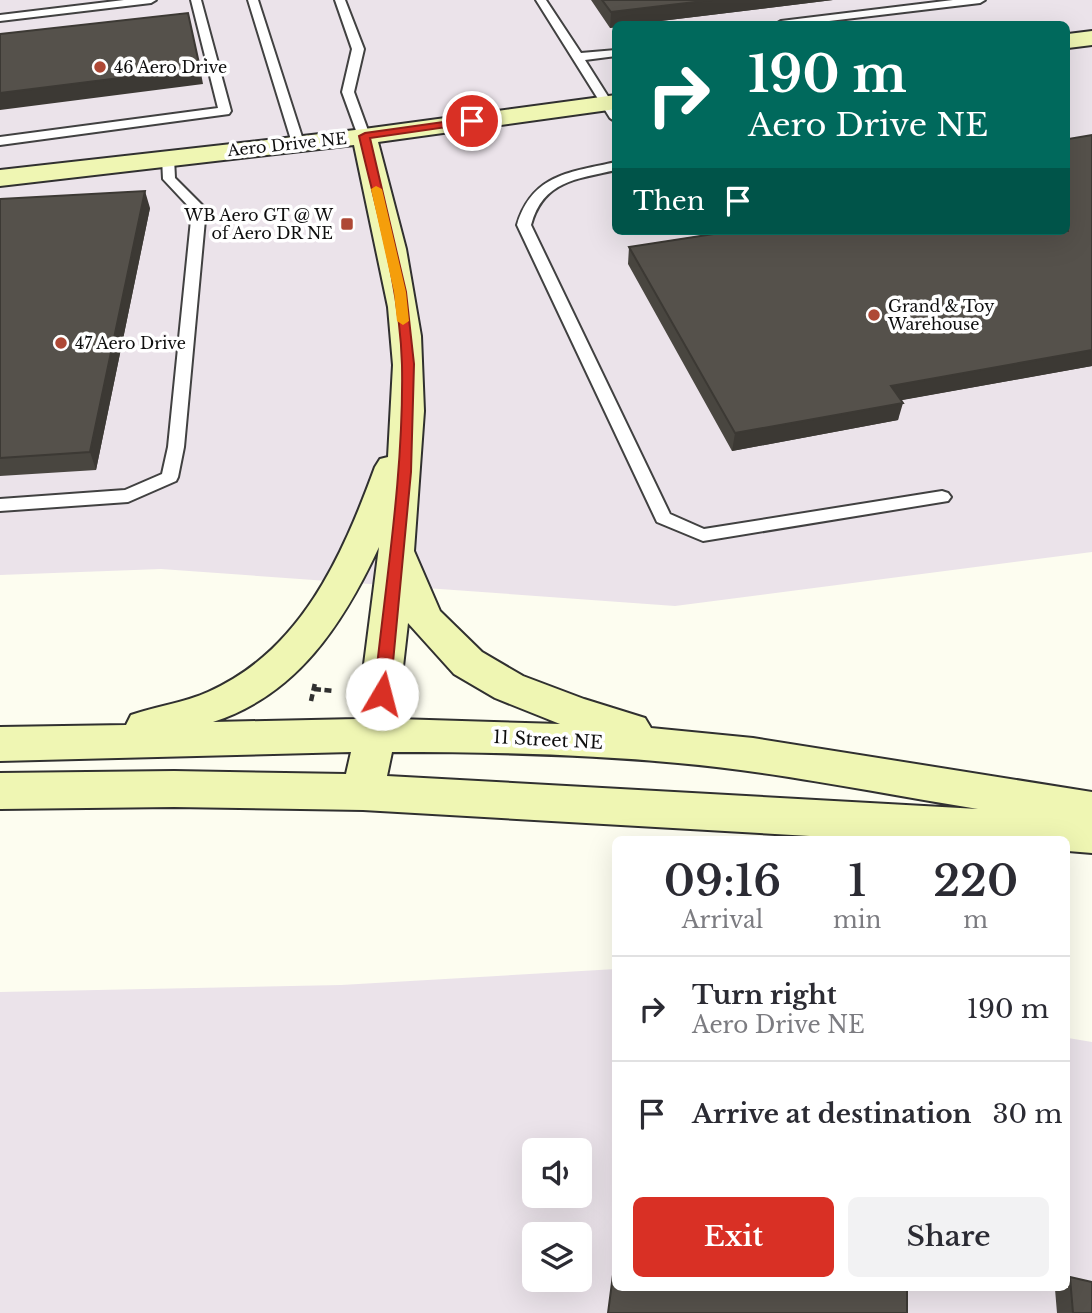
<!DOCTYPE html>
<html lang="en">
<head>
<meta charset="utf-8">
<style>
	:root { --surface:#fff; --page:#f2f2f3; --text:#2b2b33; --muted:#7c7c81; --line:#e1e1e2; --accent:#d93025 }
	body { margin:0; font-family:"Libre Baskerville",serif; background:var(--page); color:var(--text); height:100vh; display:flex; flex-direction:column; font-size:26px; white-space:nowrap }
	* { box-sizing:border-box; margin:0 }
	p { font-size:23px; color:var(--muted) }
	.icon { flex:none; width:38px; height:38px; fill:none; stroke:currentColor; stroke-width:2; stroke-linecap:round; stroke-linejoin:round }
	.map { position:relative; flex:1; overflow:hidden }
	.drawer { position:absolute; left:612px; top:836px; width:458px; height:455px; display:flex; flex-direction:column; background:var(--surface); border-radius:10px; box-shadow:0 7px 28px #0002 }
	.drawer>* { flex:none }
	.top-card { position:absolute; left:612px; top:21px; width:458px; height:214px; border-radius:10px; box-shadow:0 7px 28px #0002; background:#00695c; color:#fff; overflow:hidden }
	.fabs { position:absolute; left:522px; top:1138px; display:grid; gap:14px }
	.fabs a { display:grid; place-items:center; width:70px; height:70px; border-radius:10px; background:var(--surface); box-shadow:0 7px 28px #0002; font-size:35px }
	.pin { position:absolute; display:grid; place-items:center; width:60px; height:60px; color:#fff; margin:-30px; border:4px solid #fff; border-radius:50%; box-shadow:0 2px 7px #0007 }
	.me { position:absolute; width:77px; margin:-38px; rotate:8deg; stroke-linejoin:round; filter:drop-shadow(0 0 5px #0008) }
	.turn { display:flex; align-items:center; gap:24px; height:147px; padding:0 21px; font-size:32px }
	.turn .icon { width:91px; height:91px; stroke-width:2.5 }
	.turn b { display:block; font-size:49px; line-height:60px }
	.then { display:flex; align-items:center; height:66px; padding:0 21px; background:#0003; gap:14px; font-size:26px }
	.eta { display:flex; justify-content:space-evenly; align-items:center; height:119px; text-align:center }
	.eta b { font-size:42px; font-weight:600; line-height:49px }
	.primary-button { display:flex; gap:14px; margin-top:auto; padding:14px 21px }
	.primary-button a { flex:1; height:80px; border-radius:10px; background:var(--accent); color:#fff; font-size:28px; font-weight:600; line-height:80px; text-align:center }
	.primary-button a+a { background:var(--page); color:var(--text) }
	ul { padding:0; list-style:none }
	li { display:flex; align-items:center; gap:21px; height:105px; padding:0 21px; border-top:2px solid var(--line) }
	li div { flex:1 }
	li b { display:block; font-size:26px }
	li em { font-style:normal }
	.map>svg:first-child { display:block }
	.industrial { fill:#ebe3ea; fill-rule:evenodd }
	.lines { fill:none; stroke-linecap:round; stroke-linejoin:round }
	.lane-casing { stroke:#414141; stroke-width:4 }
	.secondary-casing { stroke:#303030; stroke-width:4 }
	.path { stroke:#303030; stroke-width:4.5; stroke-dasharray:7 3.5; stroke-linecap:butt }
	.lane { fill:#fff; fill-rule:evenodd }
	.secondary { fill:#eff6b3; fill-rule:evenodd }
	.wall { fill:#494640 }
	.shaded-wall { fill:#3c3934 }
	.building { fill:#55514b; stroke:#3c3934; stroke-width:2 }
	.route { fill:#d93025; stroke:#8d1f18; stroke-width:2 }
	.slow { fill:#f59e0b }
	.poi-dot { fill:#ae4835; stroke:#fff; stroke-width:2.5 }
	.labels { text-anchor:middle; dominant-baseline:central; stroke-width:7; stroke-linejoin:round; paint-order:stroke }
	.far-poi-label { font-size:16px; fill:#0e0e0e; stroke:#fff; text-anchor:start }
	.far-street-label { font-size:16px; fill:#0e0e0e; stroke:#fff }
	.street-label { font-size:18px; fill:#0e0e0e; stroke:#fff }
</style>
</head>
<body>
<div class="map">
<svg width="1092" height="1313" viewBox="0 0 1092 1313">
	<rect width="100%" height="100%" fill="#fdfdf0"/>
	<path class="industrial" d="M0 0H1092V552L675 606 161 569 0 575ZM616 24H1068V231H616Z
		M616 969V1288H1068V1038L1092 1042V1313H0V992L341 985ZM534 1150H579V1195H534ZM534 1234H579V1279H534Z"/>
	<g class="lines">
		<g class="lane-casing">
			<path id="lane" d="M124 0H156L151 3 0 21V15Z
				M191 0H201L231 111 229 114 0 145V137L218 108Z
				M248 0H258L304 143 302 146H294L292 143Z
				M335 0H345L364 49 354 92 370 136 364 140 358 136 342 92 352 49Z
				M536 0H546L581 53 616 50V56L585 60 616 109V122L610 118Z
				M953 0H985L980 3 804 24H776L781 21Z
				M168 154 174 158 175 178 206 209 184 447 178 477 176 481 128 502 0 511V499L125 490 162 474 168 447 192 210 163 179 162 158Z
				M616 162V170C576 179 543 181 531 225L670 514 704 529 942 491 948 493 951 497 948 501 703 541 657 522 517 225C532 174 571 172 616 162Z"/>
		</g>
		<g class="secondary-casing">
			<path id="secondary" d="M1092 31V45L1068 48V34Z
				M616 95V109L378 142 406 249 421 336 424 411 414 551 440 611 482 652 523 676 584 699 645 718 651 728 753 738 1092 792V853L1068 851V840H879L363 810 174 807 0 809V773L174 771 346 774 351 752 0 761V727L126 725 131 715C156 706 184 703 208 692 301 651 342 557 375 467L380 459 388 457 393 365 388 307 354 145 0 186V170L364 129ZM379 547 357 719 213 722C297 695 343 624 379 547ZM408 623 454 674 495 698 560 724 397 719ZM392 752C487 752 583 754 678 763 779 772 878 793 978 809L387 776Z"/>
		</g>
		<path class="path" d="M314 689 334 691
			M311 701 315 683"/>
		<use href="#lane" class="lane"/>
		<use href="#secondary" class="secondary"/>
	</g>
	<path class="wall" d="M591 0H833L636 24H616V27L610 28Z
		M1092 135V366L901 400 898 420 732 451 628 264 629 247 729 231H1068Z
		M0 199 150 208 96 470 0 476Z
		M1070 1277 1092 1313H1057L1055 1289 1057 1288H1068V1279Z"/>
	<path class="shaded-wall" d="M712 0H833L636 24H616V27L610 28 611 12Z
		M200 68 203 84 0 110V93Z
		M145 191 150 208 96 470 90 452Z
		M1092 350V366L886 403 891 386Z
		M903 403 898 420 732 451 735 433Z"/>
	<path class="building" d="M602 0H712L611 12Z
		M188 13 200 68 0 93V34Z
		M1092 135V350L891 386 903 403 735 433 629 247 733 231H1068V139Z
		M145 191 90 452 0 458V199Z
		M616 1252V1288H907V1313H608Z
		M1070 1277 1092 1282V1313H1073Z"/>
	<path class="route" d="M472 118 475 119V123L370 138 406 292 414 364 411 472 390 694 382 700 374 694C385 585 404 475 402 365 400 288 376 210 359 136L365 133Z"/>
	<path class="slow" d="M376 186 382 189 406 292 409 321 403 325 397 321 394 292 371 189Z"/>
	<g class="poi-dot">
		<circle cx="100" cy="67" r="7"/>
		<rect x="340" y="217" width="14" height="14" rx="3.5"/>
		<circle cx="874" cy="315" r="7"/>
		<circle cx="61" cy="343" r="7"/>
	</g>
	<g class="labels">
		<g class="far-poi-label">
			<text x="114" y="67">46 Aero Drive</text>
			<text x="333" y="215" text-anchor="end">WB Aero GT @ W<tspan x="333" dy="18">of Aero DR NE</tspan></text>
			<text x="888" y="306">Grand &amp; Toy<tspan x="888" dy="18">Warehouse</tspan></text>
			<text x="75" y="343">47 Aero Drive</text>
		</g>
		<g class="far-street-label">
			<text transform="translate(287 144) rotate(-6)">Aero Drive NE</text>
		</g>
		<g class="street-label">
			<text transform="translate(548 740) rotate(3)">11 Street NE</text>
		</g>
	</g>
</svg>
<div class="fabs">
<a><svg class="icon" aria-label="sound" viewBox="0 0 24 24"><path d="M4 9h4l5-4v14l-5-4H4zM17 9q2 3 0 6"/></svg></a>
<a><svg class="icon" aria-label="layers" viewBox="0 0 24 24"><path d="M12 4l9 5-9 5-9-5zM3 14l9 5 9-5"/></svg></a>
</div>
<div class="pin" style="left:472px;top:121px;background:#d93025"><svg class="icon" aria-label="arrive" viewBox="0 0 24 24"><path d="M6 21V4h12l-3 4 3 4H6"/></svg></div>
<svg class="me" style="left:382px;top:694px" viewBox="-20 -20 40 40"><circle r="19" fill="#fff"/><path d="M0-13L10 11 0 6-10 11z" fill="#d93025"/></svg>
<div class="top-card">
<div class="turn"><svg class="icon" aria-label="right" viewBox="0 0 24 24"><path d="M7 20v-9h11M14 6l5 5-5 5"/></svg><div><b>190 m</b>Aero Drive NE</div></div>
<div class="then">Then<svg class="icon" aria-label="arrive" viewBox="0 0 24 24"><path d="M6 21V4h12l-3 4 3 4H6"/></svg></div>
</div>
<section class="drawer">
<div class="eta">
<div><b>09:16</b><p>Arrival</p></div>
<div><b>1</b><p>min</p></div>
<div><b>220</b><p>m</p></div>
</div>
<ul>
<li><svg class="icon" aria-label="right" viewBox="0 0 24 24"><path d="M7 20v-9h11M14 6l5 5-5 5"/></svg><div><b>Turn right</b><p>Aero Drive NE</p></div><em>190 m</em></li>
<li><svg class="icon" aria-label="arrive" viewBox="0 0 24 24"><path d="M6 21V4h12l-3 4 3 4H6"/></svg><div><b>Arrive at destination</b></div><em>30 m</em></li>
</ul>
<div class="primary-button"><a>Exit</a><a>Share</a></div>
</section>
</div>
</body>
</html>
